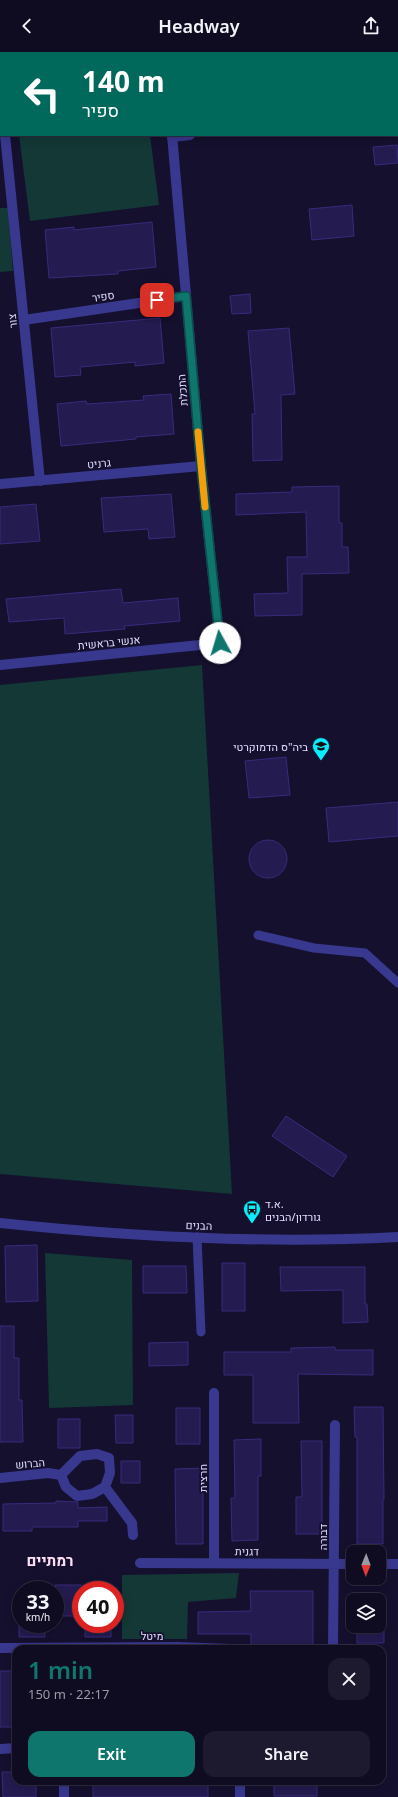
<!DOCTYPE html>
<html lang="en">
<head>
<meta charset="utf-8">
<style>
	:root { --surface:#0f0c22; --page:#1d1a2f; --text:#f1f3f6; --muted:#9b9ba5; --line:#2f2c40; --accent:#0f766e }
	body { margin:0; font-family:"Noto Sans",Heebo,sans-serif; background:var(--page); color:var(--text); height:100vh; display:flex; flex-direction:column; font-size:15px; white-space:nowrap }
	* { box-sizing:border-box; margin:0 }
	p { font-size:13px; color:var(--muted) }
	.icon { flex:none; width:22px; height:22px; fill:none; stroke:currentColor; stroke-width:2; stroke-linecap:round; stroke-linejoin:round }
	.map { position:relative; flex:1; overflow:hidden }
	.sheet { position:absolute; left:12px; top:1593px; width:374px; height:140px; display:flex; flex-direction:column; background:var(--surface); border-radius:12px; box-shadow:0 2px 10px #0003,0 0 0 1px var(--line) }
	.sheet>* { flex:none }
	.hud { position:absolute; left:0px; top:0px; width:398px; height:84px; box-shadow:0 2px 10px #0003,0 0 0 1px var(--line); background:#00695c; color:#fff; overflow:hidden }
	.needle { width:26px; rotate:181deg }
	.tools { position:absolute; left:346px; top:1493px; display:grid; gap:8px }
	.tools a { display:grid; place-items:center; width:40px; height:40px; border-radius:8px; background:var(--surface); box-shadow:0 2px 10px #0003,0 0 0 1px var(--line); font-size:20px }
	.speed { position:absolute; left:12px; top:1529px; display:flex; gap:8px; font-size:20px; font-weight:700; text-align:center }
	.speed>* { display:grid; place-content:center; width:52px; height:52px; border-radius:50%; background:var(--surface); box-shadow:0 2px 10px #0003,0 0 0 1px var(--line); line-height:1 }
	.speed small { font-size:10px; font-weight:400 }
	.speed .limit { border:6px solid #d22; background:#fff; color:#111 }
	.pin { position:absolute; display:grid; place-items:center; width:34px; height:34px; color:#fff; margin:-17px; border-radius:8px; box-shadow:0 2px 6px #0006 }
	.me { position:absolute; width:44px; margin:-22px; rotate:354deg; stroke-linejoin:round; filter:drop-shadow(0 0 3px #0008) }
	.turn { display:flex; align-items:center; gap:14px; height:84px; padding:0 16px; font-size:18px }
	.turn .icon { width:52px; height:52px; stroke-width:2.5 }
	.turn b { display:block; font-size:28px; line-height:34px }
	.round { display:grid; place-items:center; flex:none; width:42px; height:42px; border-radius:12px; background:var(--page) }
	.headline { display:flex; align-items:center; justify-content:space-between; height:68px; padding:0 16px }
	h1 { font-size:24px; font-weight:600; line-height:30px; color:var(--accent) }
	.primary-button { display:flex; gap:8px; margin-top:auto; padding:8px 16px }
	.primary-button a { flex:1; height:46px; border-radius:12px; background:var(--accent); color:#fff; font-size:16px; font-weight:600; line-height:46px; text-align:center }
	.primary-button a+a { background:var(--page); color:var(--text) }
	header { display:flex; justify-content:space-between; align-items:center; height:52px; padding:0 16px; background:var(--surface); font-size:18px; font-weight:600 }
	.map>svg:first-child { display:block }
	.green { fill:#133836 }
	.building { fill:#241b50; stroke:#392b7d }
	.lines { fill:none; stroke-linecap:round; stroke-linejoin:round }
	.service { stroke:#39388f; stroke-width:9 }
	.minor { stroke:#39388f; stroke-width:10 }
	.tertiary { stroke:#39388f; stroke-width:10 }
	.route-casing { stroke:#0a4d48; stroke-width:10 }
	.route { stroke:#0f766e; stroke-width:7 }
	.slow { stroke:#f59e0b; stroke-width:7 }
	.labels { text-anchor:middle; dominant-baseline:central; stroke-width:3.5; stroke-linejoin:round; paint-order:stroke }
	.street-label { font-size:11px; fill:#e0ddff; stroke:#14102e }
	.poi-label { font-size:11px; fill:#e0ddff; stroke:#14102e; text-anchor:end }
	.district-label { font-size:15px; font-weight:bold; fill:#ffdff4; stroke:#14102e }
</style>
</head>
<body>
<header><svg class="icon" aria-label="back" viewBox="0 0 24 24"><path d="M15 5l-7 7 7 7"/></svg>Headway<svg class="icon" aria-label="share" viewBox="0 0 24 24"><path d="M12 15V3M7 8l5-5 5 5M5 13v7h14v-7"/></svg></header>
<div class="map">
<svg width="398" height="1745" viewBox="0 0 398 1745">
	<rect width="100%" height="100%" fill="#14102e"/>
	<path class="green" d="M19 83H150L159 153 30 169Z
		M0 156H8L13 219 0 220Z
		M202 613 232 1142 0 1122V633Z
		M45 1201 132 1208 133 1353 49 1356Z
		M239 1521 236 1546 188 1550 187 1587H122V1523Z"/>
	<path class="building" d="M397 93 398 111 375 113 373 95Z
		M352 153 354 184 312 188 309 157Z
		M152 170 156 215 118 219V222L49 226 45 178 74 175V178Z
		M250 242 251 261 232 262 230 244Z
		M160 266 164 311 135 314V310L80 315 81 323 55 325 51 276Z
		M289 276 295 342 281 343 282 408 253 409 252 362H255L248 279Z
		M171 342 174 382 136 385V387L61 394 57 352 86 349 87 352 144 348 143 344Z
		M339 434V471H342V495H348L349 521 302 522V563L255 564 254 542 288 541 287 505H307L306 460 236 463V442L292 440V435Z
		M171 442 175 485 149 487 148 477 104 480 101 446Z
		M36 452 40 489 0 492V455Z
		M121 537 123 551 178 546 180 569 124 574 125 577 65 582 64 566 9 570 6 547Z
		M286 705 290 743 249 746 245 709Z
		M398 750V784L329 790 326 756Z
		M249 807a19 19 0 1 1 38 0a19 19 0 1 1-38 0Z
		M286 1064 347 1104 333 1125 272 1084Z
		M37 1193 38 1249 6 1250 5 1194Z
		M222 1211H245V1259H222Z
		M143 1214H186L187 1241H143Z
		M280 1215H365V1252H367L368 1270 343 1271V1238L281 1239Z
		M0 1274H14V1306H19V1348H22L23 1390H0Z
		M188 1290V1313L149 1314V1291Z
		M335 1295V1298H373V1323L298 1322 299 1371H253V1323H224V1300H291V1296Z
		M354 1355H383L384 1447H383V1492H357V1385H355Z
		M176 1356H200V1392H176Z
		M115 1363H133V1391H116Z
		M58 1367H80V1396H58Z
		M261 1387V1424H258V1488L232 1489 231 1446H235L234 1388Z
		M301 1389H322V1482H296V1445H302Z
		M121 1409H140V1431H121Z
		M203 1416V1492H176L175 1417Z
		M56 1449 78 1450V1456L107 1455V1469H78V1475H32V1479H3V1452L56 1451Z
		M55 1533H81V1564H55Z
		M250 1539H313V1594H251V1582H198V1560L251 1559Z
		M19 1572H44L45 1585H19Z
		M85 1572H111V1585H85Z
		M357 1574H384V1591H357Z
		M0 1619H16V1675H0Z
		M2 1720H16V1729H36V1745H3Z
		M93 1729H208V1745H93Z
		M274 1729H317V1744H274Z"/>
	<g class="lines">
		<path class="service" d="M258 883 314 896 365 901 398 931
			M197 1185 201 1280"/>
		<path class="minor" d="M0 29 1 38
			M397 61H398
			M5 83 40 429
			M172 85 190 83
			M24 268 186 244
			M0 432 201 414
			M214 1341V1511
			M61 1423 80 1404 97 1402 109 1406 110 1421 105 1435
			M0 1426 48 1421 61 1423 66 1435 77 1444 92 1442 105 1435 132 1471 133 1483
			M140 1511 353 1512
			M379 1512H398
			M0 1596 177 1595 231 1597
			M333 1597 335 1373
			M0 1697 16 1696
			M64 1729V1745
			M240 1729V1745"/>
		<path class="tertiary" d="M165 0V1
			M0 613 220 591 201 414 172 83
			M0 1171C132 1185 265 1192 398 1185"/>
	</g>
	<g class="lines">
		<g class="route-casing">
			<path id="route" d="M157 248 186 244 201 414 220 591"/>
		</g>
		<use href="#route" class="route"/>
		<path class="slow" d="M198 380 205 455"/>
	</g>
	<defs>
		<g id="school-pin" transform="scale(0.9)"><path d="M0 17L-7.5 6A9.5 9.5 0 1 1 7.5 6Z" fill="#09eeff" stroke="#14102e"/><path d="M0-5L7-2L0 1L-7-2ZM-4 1L0 2.5L4 1V4Q0 6-4 4Z" fill="#111"/></g>
		<g id="bus-pin" transform="scale(0.9)"><path d="M0 17L-7.5 6A9.5 9.5 0 1 1 7.5 6Z" fill="#09eeff" stroke="#14102e"/><path d="M-5-6H5V4H4V6H2V4H-2V6H-4V4H-5ZM-3.5-4V0h7V-4ZM-3.5 1.2v1.5H-2V1.2ZM2 1.2v1.5H3.5V1.2Z" fill="#111"/></g>
	</defs>
	<g fill-rule="evenodd">
		<use href="#school-pin" x="321" y="694"/>
		<use href="#bus-pin" x="252" y="1157"/>
	</g>
	<g class="labels">
		<g class="street-label">
			<text transform="translate(103 244) rotate(-8)">ספיר</text>
			<text transform="translate(12 269) rotate(-96)">צור</text>
			<text transform="translate(182 338) rotate(-95)">התכלת</text>
			<text transform="translate(99 411) rotate(-5)">גרניט</text>
			<text transform="translate(109 590) rotate(-6)">אנשי בראשית</text>
			<text transform="translate(199 1173) rotate(2)">הבנים</text>
			<text transform="translate(30 1411) rotate(-5)">הברוש</text>
			<text transform="translate(202 1426) rotate(-90)">חרצית</text>
			<text transform="translate(322 1485) rotate(-90)">דבורה</text>
			<text transform="translate(247 1499) rotate(1)">דגנית</text>
			<text x="152" y="1583">מיטל</text>
		</g>
		<g class="poi-label">
			<text x="308" y="694">ביה"ס הדמוקרטי</text>
			<text x="265" y="1151" text-anchor="start">א.ד.<tspan x="265" dy="13">גורדון/הבנים</tspan></text>
		</g>
		<g class="district-label">
			<text x="50" y="1508">רמתיים</text>
		</g>
	</g>
</svg>
<div class="tools">
<a><svg class="needle" viewBox="-14 -14 28 28"><path d="M0-13l5 13h-10z" fill="#e53935"/><path d="M0 13l5-13h-10z" fill="#9b9ba5"/></svg></a>
<a><svg class="icon" aria-label="layers" viewBox="0 0 24 24"><path d="M12 4l9 5-9 5-9-5zM3 14l9 5 9-5"/></svg></a>
</div>
<div class="speed"><div>33<small>km/h</small></div><div class="limit">40</div></div>
<div class="pin" style="left:157px;top:248px;background:#d93025"><svg class="icon" aria-label="arrive" viewBox="0 0 24 24"><path d="M6 21V4h12l-3 4 3 4H6"/></svg></div>
<svg class="me" style="left:220px;top:591px" viewBox="-20 -20 40 40"><circle r="19" fill="#fff"/><path d="M0-13L10 11 0 6-10 11z" fill="#0f766e"/></svg>
<div class="hud">
<div class="turn"><svg class="icon" aria-label="left" viewBox="0 0 24 24"><path d="M17 20v-9H6M10 6l-5 5 5 5"/></svg><div><b>140 m</b>ספיר</div></div>
</div>
<section class="sheet">
<div class="headline"><div><h1>1 min</h1><p>150 m · 22:17</p></div><a class="round"><svg class="icon" aria-label="close" viewBox="0 0 24 24"><path d="M6 6l12 12M18 6L6 18"/></svg></a></div>
<div class="primary-button"><a>Exit</a><a>Share</a></div>
</section>
</div>
</body>
</html>
